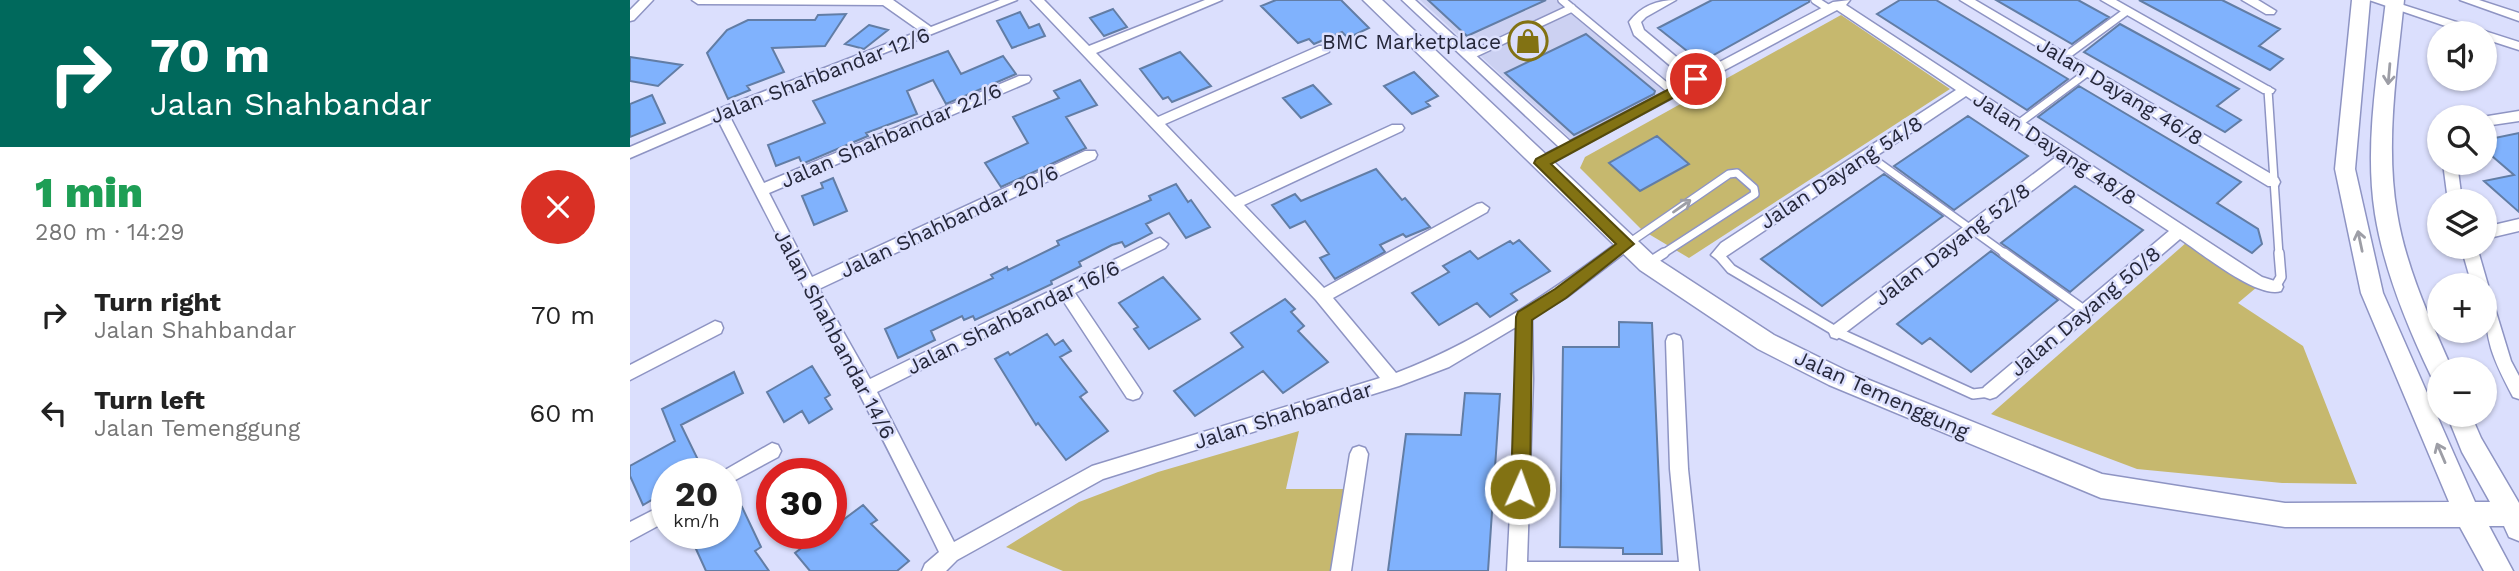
<!DOCTYPE html>
<html lang="en">
<head>
<meta charset="utf-8">
<style>
	:root { --surface:#fff; --page:#f6f6f6; --text:#222; --muted:#767676 }
	body { margin:0; font-family:"Work Sans",sans-serif; background:var(--page); color:var(--text); height:100vh; display:flex; flex-direction:column; font-size:26px; white-space:nowrap }
	* { box-sizing:border-box; margin:0 }
	p { font-size:23px; color:var(--muted) }
	.icon { flex:none; width:38px; height:38px; fill:none; stroke:currentColor; stroke-width:2; stroke-linecap:round; stroke-linejoin:round }
	.map { position:relative; flex:1; overflow:hidden }
	.side { display:flex; flex-direction:column; background:var(--surface); width:630px }
	.side>* { flex:none }
	.guide { background:#00695c; color:#fff; overflow:hidden }
	.tools { position:absolute; left:1797px; top:21px; display:grid; gap:14px }
	.tools a { display:grid; place-items:center; width:70px; height:70px; border-radius:50%; background:var(--surface); box-shadow:0 2px 5px #0004; font-size:35px }
	.speed { position:absolute; left:21px; top:458px; display:flex; gap:14px; font-size:35px; font-weight:700; text-align:center }
	.speed>* { display:grid; place-content:center; width:91px; height:91px; border-radius:50%; background:var(--surface); box-shadow:0 2px 5px #0004; line-height:1 }
	.speed small { font-size:18px; font-weight:400 }
	.speed .limit { border:10px solid #d22; background:#fff; color:#111 }
	.pin { position:absolute; display:grid; place-items:center; width:60px; height:60px; color:#fff; margin:-30px; border:4px solid #fff; border-radius:50%; box-shadow:0 2px 7px #0007 }
	.me { position:absolute; width:77px; margin:-38px; rotate:2deg; stroke-linejoin:round; filter:drop-shadow(0 0 5px #0008) }
	.turn { display:flex; align-items:center; gap:24px; height:147px; padding:0 35px; font-size:32px }
	.turn .icon { width:91px; height:91px; stroke-width:2.5 }
	.turn b { display:block; font-size:49px; line-height:60px }
	.round { display:grid; place-items:center; flex:none; width:74px; height:74px; border-radius:37px; background:var(--page) }
	.headline { display:flex; align-items:center; justify-content:space-between; height:119px; padding:0 35px }
	h1 { font-size:42px; font-weight:800; line-height:52px; color:#1e9e55 }
	ul { padding:0; list-style:none }
	li { display:flex; align-items:center; gap:21px; height:98px; padding:0 35px }
	li div { flex:1 }
	li b { display:block; font-size:26px }
	li em { font-style:normal }
	main { display:flex; flex:1; min-height:0 }
	.map>svg:first-child { display:block }
	.built { fill:#ccd1f2 }
	.green { fill:#c6b86e }
	.building { fill:#80b2fd; stroke:#627da5; stroke-width:2 }
	.lines { fill:none; stroke-linecap:round; stroke-linejoin:round }
	.lane-far1-casing { stroke:#8e94c3; stroke-width:10 }
	.lane-casing { stroke:#8e94c3; stroke-width:12 }
	.street-casing { stroke:#8e94c3; stroke-width:3 }
	.secondary-casing { stroke:#8e94c3; stroke-width:3 }
	.lane-far1 { stroke:#fff; stroke-width:7 }
	.lane { stroke:#fff; stroke-width:9 }
	.street { fill:#fff; fill-rule:evenodd }
	.secondary { fill:#fff; fill-rule:evenodd }
	.oneway { stroke:#9d9ea6 }
	.route { fill:#827213; stroke:#544a0c; stroke-width:2 }
	.labels { text-anchor:middle; dominant-baseline:central; stroke-width:5; stroke-linejoin:round; paint-order:stroke }
	.poi-label { font-size:21px; fill:#25273a; stroke:#dbdffd; text-anchor:end }
	.street-label { font-size:21px; fill:#25273a; stroke:#dbdffd }
</style>
</head>
<body>
<main>
<section class="side">
<div class="guide">
<div class="turn"><svg class="icon" aria-label="right" viewBox="0 0 24 24"><path d="M7 20v-9h11M14 6l5 5-5 5"/></svg><div><b>70 m</b>Jalan Shahbandar</div></div>
</div>
<div class="headline"><div><h1>1 min</h1><p>280 m · 14:29</p></div><a class="round" style="background:#d93025;color:#fff"><svg class="icon" aria-label="close" viewBox="0 0 24 24"><path d="M6 6l12 12M18 6L6 18"/></svg></a></div>
<ul>
<li><svg class="icon" aria-label="right" viewBox="0 0 24 24"><path d="M7 20v-9h11M14 6l5 5-5 5"/></svg><div><b>Turn right</b><p>Jalan Shahbandar</p></div><em>70 m</em></li>
<li><svg class="icon" aria-label="left" viewBox="0 0 24 24"><path d="M17 20v-9H6M10 6l-5 5 5 5"/></svg><div><b>Turn left</b><p>Jalan Temenggung</p></div><em>60 m</em></li>
</ul>
</section>
<div class="map">
<svg width="1889" height="571" viewBox="0 0 1889 571">
	<rect width="100%" height="100%" fill="#dbdffd"/>
	<path class="built" d="M790 0H927L1036 91 943 141Z"/>
	<path class="green" d="M1211 15 1320 89 1059 258 1012 230 950 168 955 157Z
		M1557 242 1627 287 1608 303 1673 346 1727 484 1652 483 1507 469 1361 414Z
		M669 431 656 489H719L707 571H433L376 547 449 502 528 472Z"/>
	<path class="building" d="M646 0H711L739 28 718 38 712 32 684 44 679 39 668 43 631 6Z
		M798 0H916L837 36Z
		M1082 0H1179V2L1071 62 1028 28Z
		M1270 0H1306L1438 79 1397 110 1247 14Z
		M1366 0H1448L1479 17 1442 44Z
		M1509 0H1592L1650 29 1629 46 1653 59 1640 70Z
		M483 9 497 27 474 36 460 18Z
		M390 12 399 28 409 24 415 36 382 48 367 21Z
		M216 14 195 46 142 48 154 72 117 86 120 90 98 99 77 53 97 30 118 20H185L188 15Z
		M1490 24 1609 89 1587 106 1611 120 1595 132 1454 52Z
		M239 25 258 30 234 49 215 44Z
		M956 34 1025 91 1024 94 944 135 875 73Z
		M318 51 331 74 373 56 386 74 316 104 303 80 277 91 287 114 236 133 238 136 172 164 169 157 146 166 138 145 195 123 183 101Z
		M550 52 581 86 542 102 538 97 533 99 510 69Z
		M0 57 52 65 28 86 0 81Z
		M784 72 808 96 796 102 800 106 782 114 754 86Z
		M450 80 467 105 436 117 456 148 371 187 355 163 398 143 383 117 429 98 424 91Z
		M683 85 701 104 671 118 653 98Z
		M1449 86 1611 182 1587 203 1628 229 1632 244 1622 253 1408 117Z
		M22 95 35 123 0 137V104Z
		M1338 116 1398 156 1324 210 1264 166Z
		M1889 133V212L1854 181 1884 175 1855 150V140Z
		M1027 136 1059 164 1010 191 979 163Z
		M746 169 772 200 775 198 800 227 776 237 773 234 750 245 755 252 705 279 690 258 699 254 675 221 660 228 642 205 665 194 671 201Z
		M1254 174 1313 216 1192 306 1131 259Z
		M203 178 217 211 184 225 172 196 193 188 191 183Z
		M546 184 558 202 561 200 580 227 556 238 539 213 516 224 522 233 495 247 492 242 482 245 449 262 451 266 421 281 422 284 345 320 343 316 334 320 332 316 301 331 305 340 268 358 255 329 363 278 361 275 377 267 378 270 429 245 427 241 521 200 519 196Z
		M1445 186 1513 230 1440 292 1371 243Z
		M889 240 920 271 881 294 887 300 860 317 847 303 809 325 782 293 819 272 813 266 840 251 848 259 880 241 883 244Z
		M1361 251 1428 300 1341 372 1300 338 1292 344 1267 324Z
		M533 277 570 319 519 349 504 329 508 327 489 303Z
		M655 299 665 309 661 312 674 326 668 331 698 362 653 393 633 371 565 416 544 391 613 347 601 333Z
		M989 322 1022 323 1032 554H993V548L930 547 933 347H989Z
		M417 334 425 345 433 340 441 351 430 357 457 392 450 397 478 431 436 460 408 423 406 425 365 359 378 352 380 355Z
		M182 366 200 395 195 398 202 409 179 423 172 411 154 422 137 392Z
		M104 372 113 393 51 425 73 470 66 474H37V491L13 505 0 476V466L45 441 32 409Z
		M835 393 870 394 858 571H758L776 434 831 435Z
		M233 505 247 520 241 524 279 561 267 571H180L165 553 186 537 188 540 195 534H201V529Z
		M112 507 131 547 125 551 139 571H76L61 538 67 534H96V517Z"/>
	<g class="lines">
		<g class="lane-far1-casing">
			<path id="lane-far1" d="M932 0 1043 92
				M1185 0 1199 9
				M839 56 942 8
				M1433 58 1497 11
				M1638 90 1649 255
				M1388 124 1458 72
				M1238 155 1377 255
				M999 243 1099 174 1107 173 1124 188 1125 194 1031 255"/>
		</g>
		<g class="lane-casing">
			<path id="lane" d="M1374 253 1455 311
				M1089 255 1101 269 1207 332 1343 394 1360 392
				M1020 262 1034 253
				M1645 287 1651 277 1649 253"/>
		</g>
		<g class="street-casing">
			<path id="street" d="M10 0H23L4 20 0 21V10Z
				M62 0H263L301 27 370 0H387L99 115 134 183 389 76H399L401 79 399 82 139 193 182 277 455 151H465L467 155 465 159 189 289 240 379 525 240 530 238 538 244 535 248 445 293 509 388 512 393 509 398 503 400 497 398 432 299 247 392 324 542 462 466 750 378 686 300 401 0H414L459 46 575 0H592L466 53 528 117 689 46H699V52L535 124 605 197 762 125H772L774 128 772 131 614 205 694 288 847 204 852 203 859 208 857 212 703 298 766 373C848 342 921 292 991 240H1001L1004 244 1001 248 937 297 902 318 903 379 897 562H1049L1040 469 1036 341 1038 336 1044 334 1050 336 1052 341 1058 469 1069 571H877L887 379 886 327 819 367 769 386 473 479 327 560 316 571H292L295 564 309 552C238 406 160 263 88 120L0 158V147L86 110 290 31 253 5 68 4Z
				M772 0H785L940 141 1057 80 1004 35 999 22C1011 6 1027 0 1046 0L1016 17 1011 22 1014 30 1067 74 1203 2 1220 0 1216 5 1632 277 1651 283 1653 287 1651 291C1627 299 1570 252 1550 239L1366 397 1360 399 1354 397 1351 392 1354 387 1539 231 1437 164 1207 339 1201 337 1199 332 1201 327 1426 157 1336 96 1089 261 1081 255 1091 243 1326 90 1207 10 911 168 906 167 904 163 906 159 929 147Z
				M1330 0H1345L1648 178 1650 182 1648 186H1638Z
				M1471 0H1486L1645 90 1643 93H1633Z
				M1612 0H1628L1646 11 1644 14H1636Z
				M1739 0H1758L1889 42V50L1855 39V33H1836Z
				M1830 0H1849L1889 13V21Z
				M1889 111V121L1855 126V117H1852Z
				M1813 163H1827L1832 201H1818Z
				M1889 219V231L1855 239V227Z
				M1831 247H1847L1858 285 1856 289 1855 285H1842Z
				M1855 296 1861 298 1863 302 1881 361 1889 376V399L1883 397C1862 357 1855 341 1855 296Z
				M85 321 91 323 93 328 91 333 0 380V365Z
				M142 443 148 445 151 451 148 457 96 485V474H88Z
				M729 446 735 448 738 454 721 571H701L720 454 723 448Z
				M37 503V521L0 541V522Z"/>
		</g>
		<g class="secondary-casing">
			<path id="secondary" d="M733 0H752L1026 258 1144 335 1217 371 1472 474 1655 503 1819 502 1731 293 1705 169 1722 0H1740L1725 169 1753 293 1845 502H1860L1832 452 1817 415H1841L1851 438 1889 503V541L1879 537 1874 526H1859L1883 571H1854L1830 527H1655L1471 498 1199 385 1128 349 1010 270Z
				M1756 0H1774C1767 70 1755 143 1767 213 1776 268 1800 319 1822 369H1810V379L1801 376C1777 326 1754 270 1745 214 1734 144 1748 70 1756 0Z"/>
		</g>
		<use href="#lane-far1" class="lane-far1"/>
		<use href="#lane" class="lane"/>
		<use href="#street" class="street"/>
		<use href="#secondary" class="secondary"/>
	</g>
	<defs><path id="oneway-shaft" d="M-6 0H5M1.5-3L5.5 0L1.5 3" fill="none" stroke-width="1.6" stroke-linecap="round" stroke-linejoin="round" transform="scale(1.75)"/></defs>
	<g class="oneway">
		<use href="#oneway-shaft" transform="translate(1759 74) rotate(95)"/>
		<use href="#oneway-shaft" transform="translate(1052 206) rotate(-35)"/>
		<use href="#oneway-shaft" transform="translate(1730 241) rotate(-102)"/>
		<use href="#oneway-shaft" transform="translate(1811 453) rotate(-113)"/>
	</g>
	<path class="route" d="M1066 75 1072 79 1070 83 921 164 1004 244 936 298 902 320 900 489 897 495 890 497 884 495 881 489 886 317 888 312 925 289 986 244 904 163 906 159Z"/>
	<defs>
		<g id="shop-ring" transform="scale(2.0125)"><circle r="9.5" fill="#dbdffd" stroke="#827213" stroke-width="1.5"/><path d="M-5-2.5h2.3a2.7 3.5 0 0 1 5.4 0H5L5.5 6h-11ZM-1.5-2.5h3a1.5 2.3 0 0 0-3 0Z" fill="#827213"/></g>
	</defs>
	<g fill-rule="evenodd">
		<use href="#shop-ring" x="898" y="41"/>
	</g>
	<g class="labels">
		<g class="poi-label">
			<text x="871" y="41">BMC Marketplace</text>
		</g>
		<g class="street-label">
			<text transform="translate(190 75) rotate(-21)">Jalan Shahbandar 12/6</text>
			<text transform="translate(1490 91) rotate(31)">Jalan Dayang 46/8</text>
			<text transform="translate(261 135) rotate(-23)">Jalan Shahbandar 22/6</text>
			<text transform="translate(1425 148) rotate(33)">Jalan Dayang 48/8</text>
			<text transform="translate(1211 172) rotate(-33)">Jalan Dayang 54/8</text>
			<text transform="translate(319 221) rotate(-25)">Jalan Shahbandar 20/6</text>
			<text transform="translate(1322 244) rotate(-37)">Jalan Dayang 52/8</text>
			<text transform="translate(1455 311) rotate(-40)">Jalan Dayang 50/8</text>
			<text transform="translate(383 317) rotate(-26)">Jalan Shahbandar 16/6</text>
			<text transform="translate(205 334) rotate(62)">Jalan Shahbandar 14/6</text>
			<text transform="translate(1252 394) rotate(24)">Jalan Temenggung</text>
			<text transform="translate(653 415) rotate(-17)">Jalan Shahbandar</text>
		</g>
	</g>
</svg>
<div class="tools">
<a><svg class="icon" aria-label="sound" viewBox="0 0 24 24"><path d="M4 9h4l5-4v14l-5-4H4zM17 9q2 3 0 6"/></svg></a>
<a><svg class="icon" aria-label="search" viewBox="0 0 24 24"><circle cx="10" cy="10" r="6"/><path d="M15 15l6 6"/></svg></a>
<a><svg class="icon" aria-label="layers" viewBox="0 0 24 24"><path d="M12 4l9 5-9 5-9-5zM3 14l9 5 9-5"/></svg></a>
<a>+</a>
<a>−</a>
</div>
<div class="speed"><div>20<small>km/h</small></div><div class="limit">30</div></div>
<div class="pin" style="left:1066px;top:79px;background:#d93025"><svg class="icon" aria-label="arrive" viewBox="0 0 24 24"><path d="M6 21V4h12l-3 4 3 4H6"/></svg></div>
<svg class="me" style="left:890px;top:489px" viewBox="-20 -20 40 40"><circle r="17" fill="#827213" stroke="#fff" stroke-width="3"/><path d="M0-11L8 9 0 5-8 9z" fill="#fff"/></svg>
</div>
</main>
</body>
</html>
